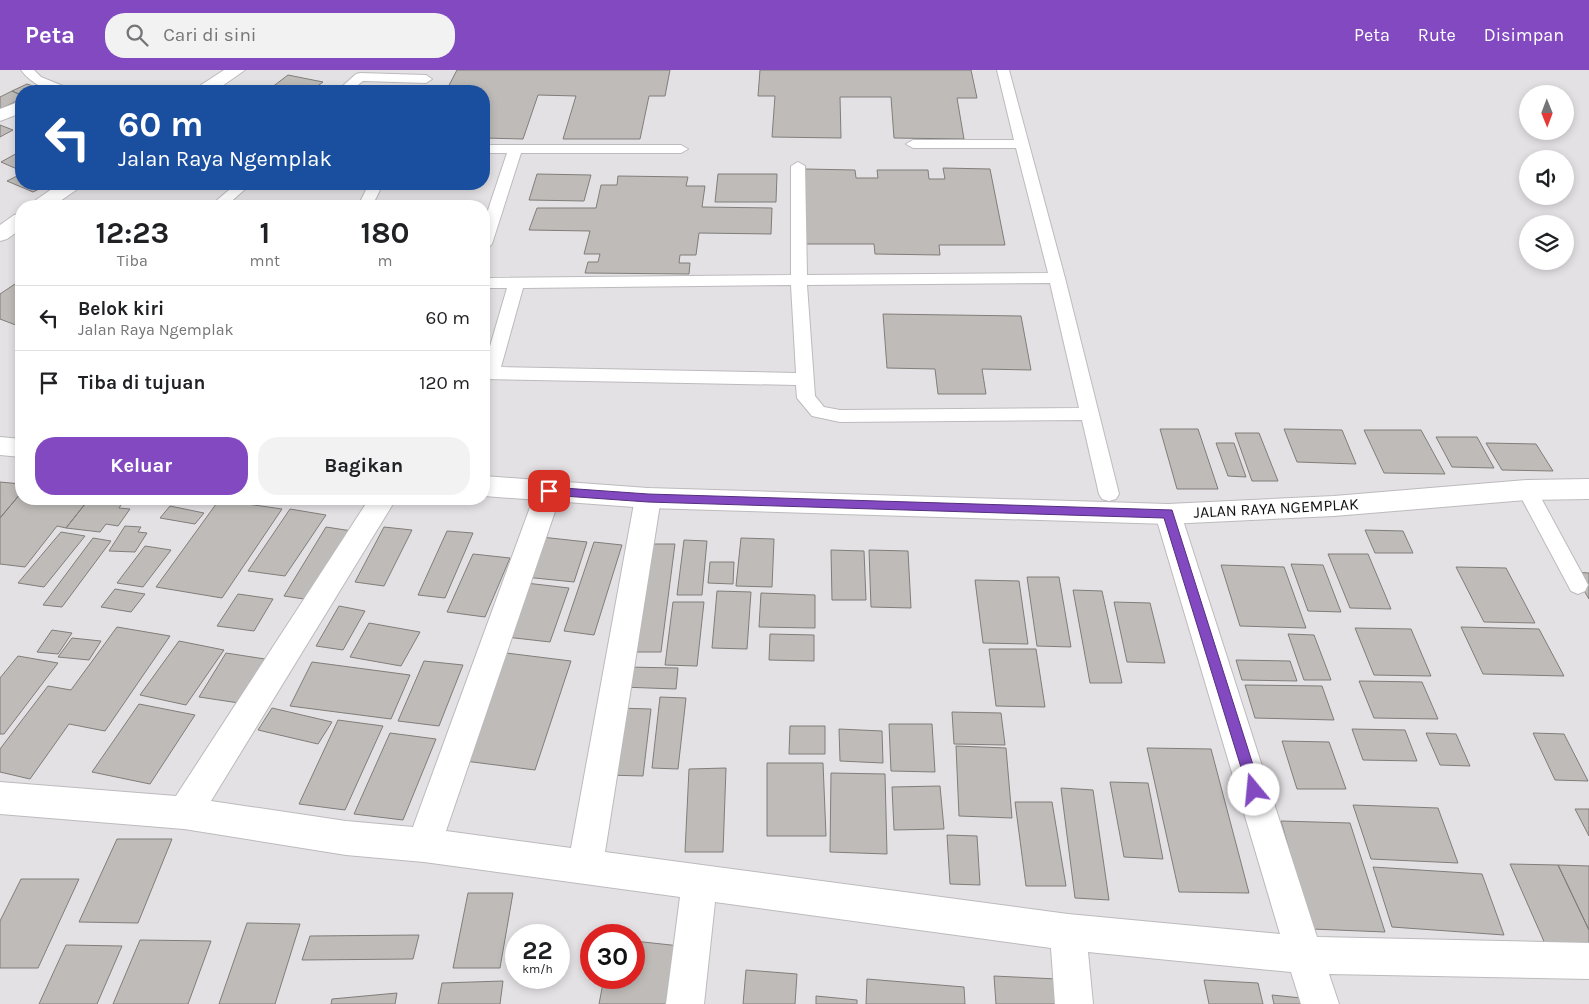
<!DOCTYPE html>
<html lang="id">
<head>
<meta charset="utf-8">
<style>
	:root { --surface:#fff; --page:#f2f2f2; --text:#202124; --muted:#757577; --line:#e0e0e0; --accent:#8249c0 }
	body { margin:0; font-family:Karla,sans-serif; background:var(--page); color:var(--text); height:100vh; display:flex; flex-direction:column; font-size:19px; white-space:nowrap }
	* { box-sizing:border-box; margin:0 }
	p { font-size:16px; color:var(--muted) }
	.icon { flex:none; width:28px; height:28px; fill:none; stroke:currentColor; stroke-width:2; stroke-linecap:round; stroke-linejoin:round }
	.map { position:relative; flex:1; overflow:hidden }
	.panel { position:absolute; left:15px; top:130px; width:475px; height:305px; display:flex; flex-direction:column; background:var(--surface); border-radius:20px; box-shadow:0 2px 8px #0003 }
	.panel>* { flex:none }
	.hud { position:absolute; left:15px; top:15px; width:475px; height:105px; border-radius:20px; box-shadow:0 2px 8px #0003; background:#1a4fa0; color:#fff; overflow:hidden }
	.needle { width:32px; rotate:179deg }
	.buttons { position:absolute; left:1519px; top:15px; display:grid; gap:10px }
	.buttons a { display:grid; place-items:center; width:55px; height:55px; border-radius:50%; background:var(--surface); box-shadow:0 2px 8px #0003; font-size:25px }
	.speed { position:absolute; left:505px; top:854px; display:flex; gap:10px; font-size:25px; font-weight:700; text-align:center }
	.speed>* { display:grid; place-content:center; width:65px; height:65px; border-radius:50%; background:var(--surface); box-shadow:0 2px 8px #0003; line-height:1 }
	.speed small { font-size:12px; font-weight:400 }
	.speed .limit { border:8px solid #d22; background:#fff; color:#111 }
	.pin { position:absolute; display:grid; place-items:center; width:42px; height:42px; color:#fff; margin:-21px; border-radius:10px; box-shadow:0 2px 8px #0006 }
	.me { position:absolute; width:55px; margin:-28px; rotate:343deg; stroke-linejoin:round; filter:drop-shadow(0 0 4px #0008) }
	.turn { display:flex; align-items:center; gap:18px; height:105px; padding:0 20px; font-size:22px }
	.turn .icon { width:65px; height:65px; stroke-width:2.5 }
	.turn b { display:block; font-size:35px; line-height:42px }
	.eta { display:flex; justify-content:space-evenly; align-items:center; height:85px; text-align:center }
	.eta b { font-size:30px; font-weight:700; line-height:35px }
	.primary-button { display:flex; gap:10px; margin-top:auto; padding:10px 20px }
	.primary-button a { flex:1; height:58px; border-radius:20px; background:var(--accent); color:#fff; font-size:20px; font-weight:700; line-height:58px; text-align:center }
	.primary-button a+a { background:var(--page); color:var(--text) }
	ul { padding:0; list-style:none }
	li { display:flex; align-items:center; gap:15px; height:65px; padding:0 20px; border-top:1px solid var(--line) }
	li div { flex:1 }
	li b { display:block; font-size:19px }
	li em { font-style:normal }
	header { display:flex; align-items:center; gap:30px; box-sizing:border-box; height:70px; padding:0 25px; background:var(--accent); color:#fff }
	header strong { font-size:24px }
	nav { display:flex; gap:28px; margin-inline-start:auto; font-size:18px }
	.search { width:350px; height:45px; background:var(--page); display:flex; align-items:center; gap:12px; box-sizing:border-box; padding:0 18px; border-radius:20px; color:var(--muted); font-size:19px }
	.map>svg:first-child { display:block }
	.building { fill:#bebbb8; stroke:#807d7a }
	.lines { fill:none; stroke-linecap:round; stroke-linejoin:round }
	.service-casing { stroke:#bdbabd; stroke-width:2 }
	.minor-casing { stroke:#bdbabd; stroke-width:2 }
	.secondary-casing { stroke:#bdbabd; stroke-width:2 }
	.service { fill:#fff; fill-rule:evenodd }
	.minor { fill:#fff; fill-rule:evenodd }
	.secondary { fill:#fff; fill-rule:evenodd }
	.route { fill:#8249c0; stroke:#542f7d }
	.labels { text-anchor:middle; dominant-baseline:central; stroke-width:4; stroke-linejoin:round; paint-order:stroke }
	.street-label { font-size:16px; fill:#121112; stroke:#fff }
</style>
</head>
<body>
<header>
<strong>Peta</strong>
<div class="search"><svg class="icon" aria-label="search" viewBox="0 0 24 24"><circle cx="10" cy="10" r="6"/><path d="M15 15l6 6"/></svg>Cari di sini</div>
<nav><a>Peta</a><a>Rute</a><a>Disimpan</a></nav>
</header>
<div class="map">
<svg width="1589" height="934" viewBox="0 0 1589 934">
	<rect width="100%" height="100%" fill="#e4e1e4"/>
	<path class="building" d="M457 0H670L665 26H649L640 69H563L576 26 538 25 523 69 484 68V21H446Z
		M760 0H971L977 28H957L964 69 894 68 891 27H840L841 68 772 67 775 26H758Z
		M288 5 323 12 311 21H267Z
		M27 14 41 19 37 21H21V25L12 21Z
		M12 21 21 25V29L0 39V27Z
		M0 55 13 60 0 67Z
		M21 81V96L17 99 1 92Z
		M943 98 990 99 1005 175H939L940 185 875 184 874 174H803L805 99 855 100 856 108H878L877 100H928L929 109H945Z
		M21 104V114H49L33 122 7 111Z
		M537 104 591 105 584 131 529 130Z
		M718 104H777L776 132H715Z
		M618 106 688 107 686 116H705L702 137 772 138 771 164 699 163 696 185H680L679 193H690L689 204 585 203 588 192H598L600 184H584L590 161 529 160 537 138H596L601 115H617Z
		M21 210V257L0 249V224Z
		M883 244 1021 246 1031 300 982 299 986 324H938L935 299 887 298Z
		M1160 359H1198L1218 419H1177Z
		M1284 359 1342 360 1356 394 1297 392Z
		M1364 360H1421L1445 404 1384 403Z
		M1235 363H1259L1278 411H1252Z
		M1436 367H1477L1494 398 1452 397Z
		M1216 373H1234L1246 407 1228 406Z
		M1486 373 1536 374 1553 401 1502 400Z
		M0 412 21 414V423L0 448Z
		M21 423V429H89L66 458 57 456 25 497 0 494V448Z
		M89 429H125L119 438 130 439 118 456 106 454 100 462 66 458Z
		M219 430 282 439 222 528 156 517Z
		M170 436 204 443 195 454 160 448Z
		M290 439 326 445 285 506 248 501Z
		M125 456 141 457 138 462 147 463 135 482 109 481Z
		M326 457 352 461 311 530 284 526Z
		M384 457 412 460 384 516 355 512Z
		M1365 460 1403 461 1413 483H1375Z
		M447 461 473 463 445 528 418 525Z
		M61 462 85 466 44 517 18 513Z
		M541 467 587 472 574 512 525 507Z
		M93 468 111 471 62 537 43 535Z
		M741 468 774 469 772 517 736 516Z
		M684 470 707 471 702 525H677Z
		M594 472 622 475 594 565 564 561Z
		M641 474H675L661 582H625Z
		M145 476 171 480 143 517 117 513Z
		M831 480 864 481 866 530H832Z
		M869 480 908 481 911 538 871 537Z
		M473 484 510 488 485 547 447 542Z
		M1328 484H1368L1391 539 1350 538Z
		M710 492H734L733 514 708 513Z
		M1291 494 1323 495 1341 542 1308 541Z
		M1221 495 1284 497 1306 558 1240 556Z
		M1456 497 1506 498 1535 553 1484 552Z
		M1573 502 1589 503V529Z
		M1027 507H1059L1071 577 1037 576Z
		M975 510 1019 511 1028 574 983 573Z
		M526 513 569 518 550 572 506 567Z
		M115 519 145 524 131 542 101 537Z
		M1073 520 1102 521 1122 613H1090Z
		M717 521 751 522 747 579 712 578Z
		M761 523 815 525V558L759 557Z
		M238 524 273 529 254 561 217 556Z
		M673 532H704L697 596 665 595Z
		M1114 532 1150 533 1165 593 1127 592Z
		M339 536 365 541 343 580 316 576Z
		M369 553 420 562 401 596 350 587Z
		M117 557 170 566 105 661 69 654 30 709 0 702V679L48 616 71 620Z
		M1461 557 1539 559 1564 606 1483 604Z
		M1355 558 1411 559 1431 606 1374 605Z
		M52 560 72 563 58 584 37 582Z
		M770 564 814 565V591L769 590Z
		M1288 564 1314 565 1331 610H1304Z
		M72 568 101 571 89 590 58 587Z
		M179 571 224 580 186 635 140 625Z
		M989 579H1036L1045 637 996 636Z
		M226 583 265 589 239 633 199 627Z
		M506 583 571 591 535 700 465 691Z
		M18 586 58 593 4 664H0V608Z
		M1236 590 1290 591 1297 611 1242 610Z
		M424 591 463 595 439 656 398 651Z
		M312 592 410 605 391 649 290 636Z
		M625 597 678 598 676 619 622 617Z
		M1359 611 1422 612 1438 649 1374 648Z
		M1245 615 1322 616 1334 650 1255 648Z
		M660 627 686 628 678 699 652 698Z
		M139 634 195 645 150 714 92 702Z
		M272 638 332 652 318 674 258 660Z
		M616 638 651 639 643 706 606 705Z
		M952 642 1001 643 1005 675 954 674Z
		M338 650 383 656 345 740 299 734Z
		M889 654H932L935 702 891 701Z
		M790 656H825V684H789Z
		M839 659 882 661 883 693 840 691Z
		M1352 659 1405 660 1417 691 1363 690Z
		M390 663 436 669 403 750 354 744Z
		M1426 663 1456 664 1470 696 1440 695Z
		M1533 663 1564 664 1588 711 1555 710Z
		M1282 671 1329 672 1346 719H1297Z
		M956 676 1006 678 1012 748 959 746Z
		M1147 678 1211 679 1249 823 1179 822Z
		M767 693H823L826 766H767Z
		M726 698 723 782H685L689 699Z
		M831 703 885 704 887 784 830 782Z
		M1110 712 1148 713 1163 789 1124 787Z
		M940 716 944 759 894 760 892 717Z
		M1061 718 1093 720 1109 830 1075 828Z
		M1015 732H1052L1066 816H1026Z
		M1353 735 1438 738 1458 793 1371 789Z
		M1575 739H1589V766Z
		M1281 751 1350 753 1385 862 1312 859Z
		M947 765 977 766 980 815 950 814Z
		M117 769H172L138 853 79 852Z
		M1510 794 1558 795 1589 860V877L1546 876Z
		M1558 795 1589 796V860Z
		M1373 797 1482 804 1504 865 1392 857Z
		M21 809H79L38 898H0V851Z
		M468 823H513L500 898H453Z
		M247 853 300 854 275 934H219Z
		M419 865 413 889 302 890 310 866Z
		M140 870 211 871 188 934H113Z
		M634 871 680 876 670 934H599L604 908H634Z
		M66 875 122 876 97 934H39Z
		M746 900 797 904 795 934H743Z
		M994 906 1057 909 1060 934H996Z
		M867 909 964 917 965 934H866Z
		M1204 910 1258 913 1263 934H1209Z
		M503 911 500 934H438L442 913Z
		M397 923 395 934H331L332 929Z
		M1272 925 1301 928 1302 934H1274Z
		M816 926 857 930V934H816Z"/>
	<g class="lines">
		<g class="service-casing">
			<path id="service" d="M21 0H34L41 7 68 18 69 21C50 22 33 16 21 0Z
				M997 0H1009L1065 208 1119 424 1116 429 1109 431 1102 429 1099 424 1082 350 840 352 812 346 797 328 796 315 484 309V297L507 218H484V208L791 205V96L798 92 805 96 807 205 1048 203 1016 78H913L906 74 913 70H1014ZM1050 213 1079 338 840 340 824 337 815 326 807 215ZM791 215 796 303 501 297 523 218Z
				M360 3 426 5 432 9 426 13 363 11 350 21H337L356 4Z
				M484 75H681L688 79 681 83H521L492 174 489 177 484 179V152L507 83H484Z
				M236 114H251L226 136H210Z
				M369 114H383L372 136H358Z
				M1527 413 1534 415 1585 509 1588 515 1585 521 1578 524 1571 521 1517 420 1520 415Z"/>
		</g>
		<g class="minor-casing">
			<path id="minor" d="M21 31V43L0 51V39Z
				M549 411 558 414 562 421 446 761 571 778 635 428 639 421 648 418 657 421 661 428 605 782 1068 844 1280 864 1155 444 1158 437 1168 434 1178 437 1181 444 1317 867 1589 873V909L1329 904 1339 934H1301L1291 902 1088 882 1093 934H1055L1051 878 715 832 704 934H666L680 827 424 792 346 785 184 759 0 744V712L176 726 369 429H396L211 731 346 751 413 757 536 421 540 414Z"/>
		</g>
		<g class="secondary-casing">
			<path id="secondary" d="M224 0H245L215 21H195L198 17Z
				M59 114H82L79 118 53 136H30L33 132Z
				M21 143V159L7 169 0 171V155L14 145Z
				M0 367 21 369V387L0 385Z
				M484 406 648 418 1168 434 1334 426 1527 410 1589 409V429L1527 430 1334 446 1168 454 648 438 484 426Z"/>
		</g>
		<use href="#service" class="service"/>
		<use href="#minor" class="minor"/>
		<use href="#secondary" class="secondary"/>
	</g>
	<path class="route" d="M549 417 648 424 1172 440 1261 720 1259 724 1254 726 1250 724 1248 720 1164 448 648 432 549 425 543 421Z"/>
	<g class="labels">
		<g class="street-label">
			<text transform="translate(1276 438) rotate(-3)">JALAN RAYA NGEMPLAK</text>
		</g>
	</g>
</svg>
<div class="buttons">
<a><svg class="needle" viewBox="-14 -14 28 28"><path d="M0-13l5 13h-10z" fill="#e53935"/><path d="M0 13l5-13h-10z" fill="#757577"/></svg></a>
<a><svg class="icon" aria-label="sound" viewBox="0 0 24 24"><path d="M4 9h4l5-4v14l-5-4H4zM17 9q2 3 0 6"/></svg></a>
<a><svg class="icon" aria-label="layers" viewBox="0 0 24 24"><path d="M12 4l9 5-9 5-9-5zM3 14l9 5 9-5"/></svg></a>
</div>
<div class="speed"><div>22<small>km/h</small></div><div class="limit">30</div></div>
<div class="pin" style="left:549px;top:421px;background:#d93025"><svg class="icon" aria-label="arrive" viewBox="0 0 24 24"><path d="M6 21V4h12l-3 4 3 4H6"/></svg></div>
<svg class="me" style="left:1254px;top:720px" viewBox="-20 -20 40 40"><circle r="19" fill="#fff"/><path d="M0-13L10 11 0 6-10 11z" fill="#8249c0"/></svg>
<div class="hud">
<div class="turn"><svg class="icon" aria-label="left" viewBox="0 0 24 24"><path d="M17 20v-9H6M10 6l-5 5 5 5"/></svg><div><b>60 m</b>Jalan Raya Ngemplak</div></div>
</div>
<section class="panel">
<div class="eta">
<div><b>12:23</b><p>Tiba</p></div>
<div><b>1</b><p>mnt</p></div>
<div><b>180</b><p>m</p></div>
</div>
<ul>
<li><svg class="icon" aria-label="left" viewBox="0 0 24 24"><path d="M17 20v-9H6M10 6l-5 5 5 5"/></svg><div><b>Belok kiri</b><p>Jalan Raya Ngemplak</p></div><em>60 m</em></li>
<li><svg class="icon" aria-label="arrive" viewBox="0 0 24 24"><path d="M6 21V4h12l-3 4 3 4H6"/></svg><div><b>Tiba di tujuan</b></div><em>120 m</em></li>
</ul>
<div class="primary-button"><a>Keluar</a><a>Bagikan</a></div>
</section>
</div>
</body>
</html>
